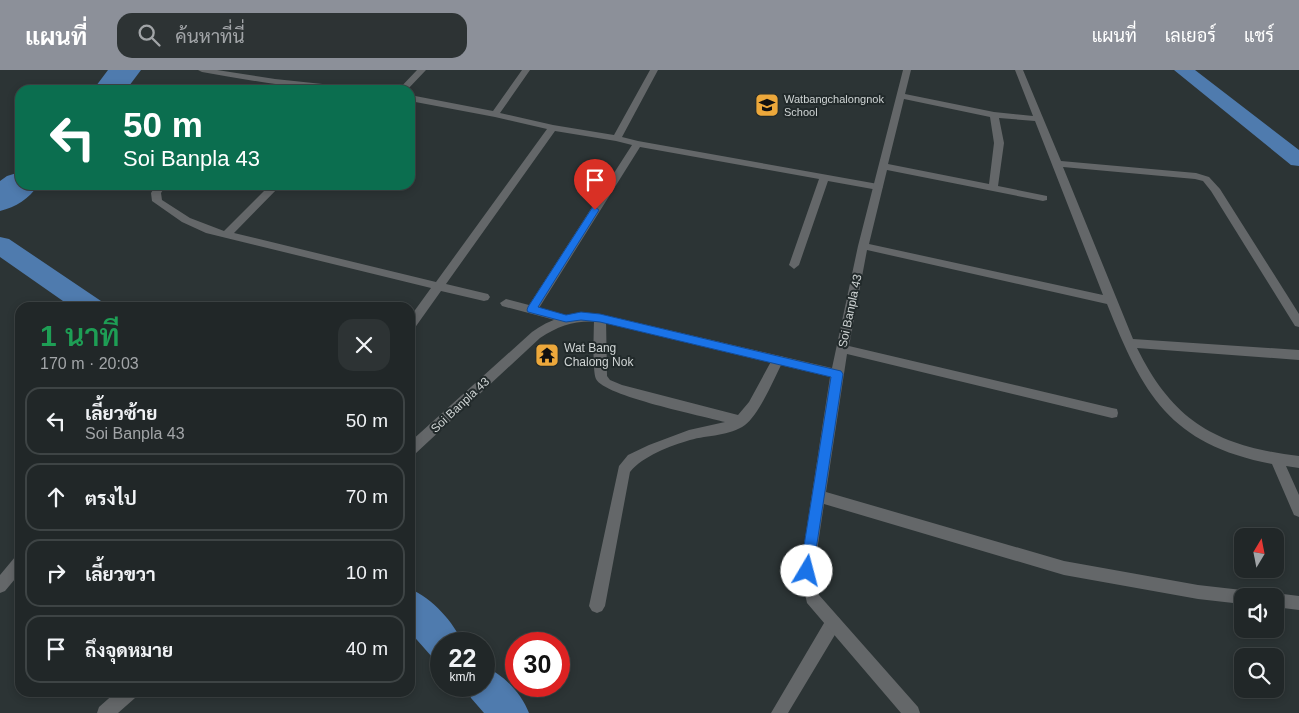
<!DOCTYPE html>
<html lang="th">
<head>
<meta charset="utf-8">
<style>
	:root { --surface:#212728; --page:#2d3334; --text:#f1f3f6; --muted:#a2a5a8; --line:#3e4445; --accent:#8c9099 }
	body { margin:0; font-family:Helvetica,Sarabun,sans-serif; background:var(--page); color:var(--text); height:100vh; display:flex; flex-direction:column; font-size:19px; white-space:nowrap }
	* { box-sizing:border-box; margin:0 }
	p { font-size:16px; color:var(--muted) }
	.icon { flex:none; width:28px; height:28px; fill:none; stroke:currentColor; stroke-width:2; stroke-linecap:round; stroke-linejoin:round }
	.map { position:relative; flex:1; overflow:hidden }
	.details { position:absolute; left:15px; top:232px; width:400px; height:395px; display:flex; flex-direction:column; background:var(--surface); border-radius:15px; box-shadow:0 2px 8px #0003,0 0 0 1px var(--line) }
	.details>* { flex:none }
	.hud { position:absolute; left:15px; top:15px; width:400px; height:105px; border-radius:15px; box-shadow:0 2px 8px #0003,0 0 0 1px var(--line); background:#0b6e4f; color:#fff; overflow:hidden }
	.needle { width:32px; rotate:10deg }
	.tools { position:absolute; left:1234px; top:458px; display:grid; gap:10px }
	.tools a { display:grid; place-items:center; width:50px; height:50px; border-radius:10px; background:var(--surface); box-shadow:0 2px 8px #0003,0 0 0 1px var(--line); font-size:25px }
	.speed { position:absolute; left:430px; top:562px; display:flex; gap:10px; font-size:25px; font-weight:700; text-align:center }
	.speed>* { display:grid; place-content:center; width:65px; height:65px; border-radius:50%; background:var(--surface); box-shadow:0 2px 8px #0003,0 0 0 1px var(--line); line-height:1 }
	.speed small { font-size:12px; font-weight:400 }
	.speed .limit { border:8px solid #d22; background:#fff; color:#111 }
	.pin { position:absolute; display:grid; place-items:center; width:42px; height:42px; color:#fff; margin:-51px -21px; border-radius:50% 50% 50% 0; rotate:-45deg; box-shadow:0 0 5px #0007 }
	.pin .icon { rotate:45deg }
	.me { position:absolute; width:55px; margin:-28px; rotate:8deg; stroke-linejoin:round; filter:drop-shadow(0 0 4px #0008) }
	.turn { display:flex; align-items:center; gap:18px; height:105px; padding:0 25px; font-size:22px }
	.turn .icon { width:65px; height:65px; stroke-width:2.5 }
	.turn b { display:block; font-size:35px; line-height:42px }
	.round { display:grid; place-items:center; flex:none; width:52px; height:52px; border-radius:15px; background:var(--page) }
	.head { display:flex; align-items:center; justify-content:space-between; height:85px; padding:0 25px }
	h1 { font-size:30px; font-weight:600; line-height:38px; color:#1e9e55 }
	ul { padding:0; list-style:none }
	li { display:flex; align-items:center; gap:15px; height:68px; margin:0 10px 8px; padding:0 15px; border:2px solid var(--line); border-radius:15px }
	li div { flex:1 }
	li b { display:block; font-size:19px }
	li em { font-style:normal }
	header { display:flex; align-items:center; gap:30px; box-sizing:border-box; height:70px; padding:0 25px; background:var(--accent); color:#fff }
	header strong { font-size:24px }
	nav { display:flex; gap:28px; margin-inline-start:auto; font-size:18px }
	.search { width:350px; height:45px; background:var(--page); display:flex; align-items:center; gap:12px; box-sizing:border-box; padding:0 18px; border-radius:15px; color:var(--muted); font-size:19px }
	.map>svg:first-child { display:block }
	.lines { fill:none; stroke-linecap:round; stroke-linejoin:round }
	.canal { fill:#4f7bae; fill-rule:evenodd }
	.river { fill:#4f7bae; fill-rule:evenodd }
	.service { fill:#646769; fill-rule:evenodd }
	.minor { fill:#646769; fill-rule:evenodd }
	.route { fill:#1a73e8; stroke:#114b97 }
	.labels { text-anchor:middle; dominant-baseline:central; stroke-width:4; stroke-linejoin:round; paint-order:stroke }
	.far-poi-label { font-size:11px; fill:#d0d5d5; stroke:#222a2b; text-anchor:start }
	.street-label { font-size:12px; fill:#d0d5d5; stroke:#222a2b }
	.poi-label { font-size:12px; fill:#d0d5d5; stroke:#222a2b; text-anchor:start }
</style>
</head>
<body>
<header>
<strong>แผนที่</strong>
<div class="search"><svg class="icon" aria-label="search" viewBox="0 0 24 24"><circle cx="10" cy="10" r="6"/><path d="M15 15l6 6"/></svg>ค้นหาที่นี่</div>
<nav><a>แผนที่</a><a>เลเยอร์</a><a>แชร์</a></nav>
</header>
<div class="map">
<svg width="1299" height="643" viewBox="0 0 1299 643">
	<rect width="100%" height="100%" fill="#2c3435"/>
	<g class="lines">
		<path class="canal" d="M1174 0H1195L1299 80V96L1291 95Z
			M0 167 9 169 101 231 105 238H73L0 187Z
			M410 519C432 528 454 552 463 574H441V591L432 587 410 562Z
			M484 596C504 605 521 623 529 643H484L471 628 466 616H484Z"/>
		<path class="river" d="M108 0H141L126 20H93Z
			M20 102V115H38C29 129 16 137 0 141V111L7 106Z"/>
		<path class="service" d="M198 0H217L275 9 351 17 355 20C303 20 253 11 202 2Z
			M417 0H426L407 20H398Z
			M522 0H530L500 43 553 55 614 65 650 0H658L622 67 638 71 878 114 883 117 878 120 828 111 799 195 794 199 789 195 819 109 640 77 539 238 570 246 572 249 570 252 566 253 502 236 500 233 506 229 529 235 632 75 616 71 555 61 446 214 488 224 490 227 488 230 484 231 441 221 414 259 410 260V247L431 218 206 163 182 152 152 131 151 123 156 115H166L161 123 162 130 190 148 224 161 270 115H281L234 163 436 212 547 59 495 47 410 31V25L493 41Z
			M600 244 606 248 607 306 610 310 622 315 738 345 749 332 774 286H782L784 289C776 305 759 345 745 355 730 366 708 365 690 370 670 376 643 386 630 402L605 536 602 541 597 543 592 541 589 536 619 396 628 385 649 375 689 360 725 352C703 346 604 326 596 309 592 300 594 260 594 248Z
			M833 545 839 548 841 553 839 558 788 643H771L827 548Z"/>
		<path class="minor" d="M903 0H911L905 24 994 42 1033 46 1015 0H1023L1061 91 1196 103 1209 107 1220 119 1299 244V257L1295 256 1211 121 1203 111 1195 109 1063 97 1133 269 1299 280V290L1137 278C1174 353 1218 376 1299 386V398L1286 396 1299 425V447L1294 445 1272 394C1169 374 1143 324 1107 234L867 180 849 276 1112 338 1117 339 1118 343 1117 347 1112 348 847 284 826 422 1064 491 1198 515 1242 520 1247 522 1249 526H1242V534L1198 529 1064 505 824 434 814 501 819 525 918 637 920 643H901L807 533 800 501 830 307 600 252C576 250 560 255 540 268L415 384 410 386V372L532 262C553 247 574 242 600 244L832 298 858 176ZM904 29 990 47 994 73 989 114 888 94ZM999 48 1035 51 1103 225 869 174 887 100 1043 131 1047 130V126L998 116 1004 73Z
			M20 485V503L5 521 0 523V505L15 487Z
			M1275 523 1299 526V540L1275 537V526H1269Z
			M116 622H137L135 628 118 643H97L99 637Z"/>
	</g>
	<path class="route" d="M595 137 599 140 538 237 566 245 581 242 600 244 841 301 843 304 812 506 807 508 802 506 800 501 831 307 600 252 581 250 566 252 528 242 527 240 528 237 592 138Z"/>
	<defs>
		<g id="school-square" transform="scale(1.25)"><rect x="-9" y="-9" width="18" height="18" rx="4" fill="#eda83b" stroke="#222a2b"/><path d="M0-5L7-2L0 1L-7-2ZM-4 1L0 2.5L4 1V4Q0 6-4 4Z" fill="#111"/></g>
		<g id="temple-square" transform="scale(1.25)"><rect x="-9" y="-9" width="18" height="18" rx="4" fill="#eda83b" stroke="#222a2b"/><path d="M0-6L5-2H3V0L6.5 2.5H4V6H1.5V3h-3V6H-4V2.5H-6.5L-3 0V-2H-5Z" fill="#111"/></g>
	</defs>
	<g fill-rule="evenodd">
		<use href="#school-square" x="767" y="35"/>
		<use href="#temple-square" x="547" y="285"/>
	</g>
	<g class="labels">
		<g class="far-poi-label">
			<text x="784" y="29">Watbangchalongnok<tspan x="784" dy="13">School</tspan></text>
		</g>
		<g class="street-label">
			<text transform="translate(850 241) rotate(-78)">Soi Banpla 43</text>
			<text transform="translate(460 335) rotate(-43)">Soi Banpla 43</text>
		</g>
		<g class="poi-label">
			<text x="564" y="278">Wat Bang<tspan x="564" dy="14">Chalong Nok</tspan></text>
		</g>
	</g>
</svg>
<div class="tools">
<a><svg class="needle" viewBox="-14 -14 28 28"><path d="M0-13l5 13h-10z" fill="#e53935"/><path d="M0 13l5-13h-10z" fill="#a2a5a8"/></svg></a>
<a><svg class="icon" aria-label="sound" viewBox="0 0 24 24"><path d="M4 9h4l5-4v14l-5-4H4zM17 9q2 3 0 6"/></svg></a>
<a><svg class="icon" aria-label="search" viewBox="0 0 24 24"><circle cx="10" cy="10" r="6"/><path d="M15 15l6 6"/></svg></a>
</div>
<div class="speed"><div>22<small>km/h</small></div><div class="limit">30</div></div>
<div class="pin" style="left:595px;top:140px;background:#d93025"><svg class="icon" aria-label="arrive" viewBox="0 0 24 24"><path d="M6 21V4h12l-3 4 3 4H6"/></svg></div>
<svg class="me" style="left:807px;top:501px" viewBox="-20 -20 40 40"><circle r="19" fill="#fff"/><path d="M0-13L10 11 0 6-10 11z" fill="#1a73e8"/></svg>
<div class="hud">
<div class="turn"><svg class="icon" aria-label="left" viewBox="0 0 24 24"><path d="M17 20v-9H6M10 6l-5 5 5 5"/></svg><div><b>50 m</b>Soi Banpla 43</div></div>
</div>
<section class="details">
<div class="head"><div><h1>1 นาที</h1><p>170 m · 20:03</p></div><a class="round"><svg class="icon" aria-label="close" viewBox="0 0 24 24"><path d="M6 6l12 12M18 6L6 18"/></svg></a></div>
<ul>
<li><svg class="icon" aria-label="left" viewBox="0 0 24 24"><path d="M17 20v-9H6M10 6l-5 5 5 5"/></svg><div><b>เลี้ยวซ้าย</b><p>Soi Banpla 43</p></div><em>50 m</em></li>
<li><svg class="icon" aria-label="ahead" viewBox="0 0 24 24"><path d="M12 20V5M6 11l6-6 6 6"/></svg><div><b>ตรงไป</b></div><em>70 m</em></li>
<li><svg class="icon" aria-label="right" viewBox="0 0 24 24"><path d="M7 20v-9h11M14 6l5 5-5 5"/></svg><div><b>เลี้ยวขวา</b></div><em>10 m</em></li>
<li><svg class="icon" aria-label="arrive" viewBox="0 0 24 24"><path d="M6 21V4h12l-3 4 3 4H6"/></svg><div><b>ถึงจุดหมาย</b></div><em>40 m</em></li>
</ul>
</section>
</div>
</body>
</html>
